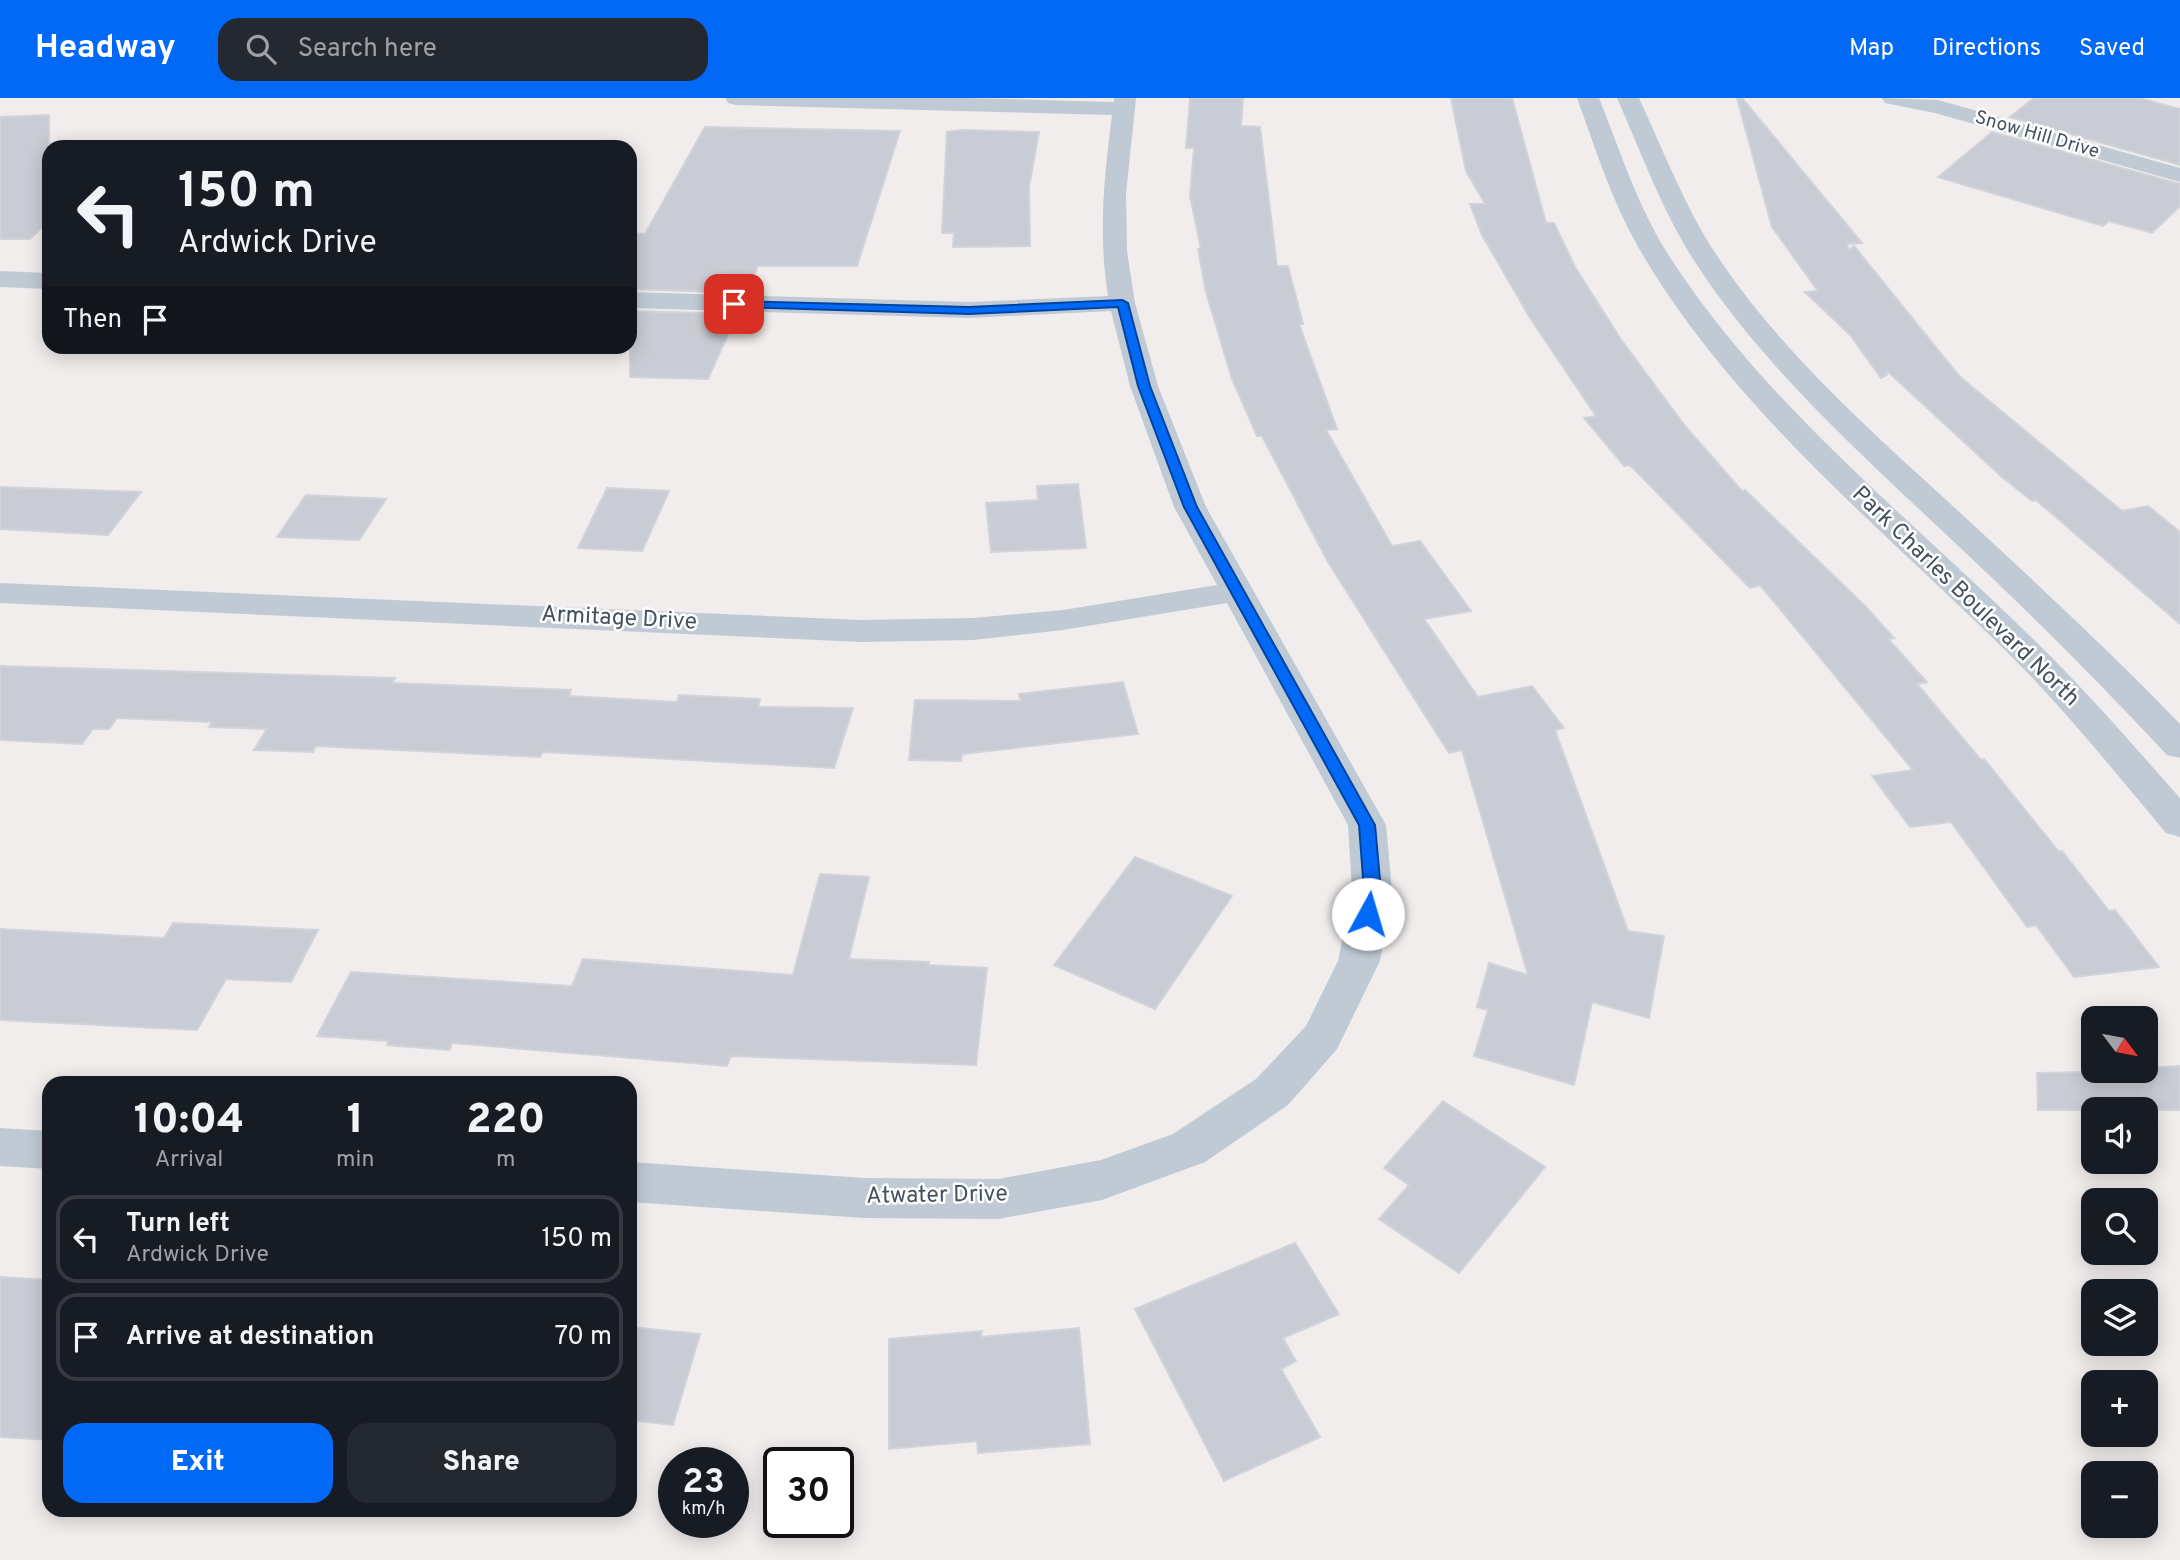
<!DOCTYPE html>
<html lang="en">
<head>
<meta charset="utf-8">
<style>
	:root { --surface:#171b24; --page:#242831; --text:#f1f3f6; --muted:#9ea1a6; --line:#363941; --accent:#0269f6 }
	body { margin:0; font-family:Overpass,sans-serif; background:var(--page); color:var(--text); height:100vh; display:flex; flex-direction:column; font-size:26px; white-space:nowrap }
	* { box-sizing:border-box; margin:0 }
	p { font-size:23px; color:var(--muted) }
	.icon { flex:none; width:38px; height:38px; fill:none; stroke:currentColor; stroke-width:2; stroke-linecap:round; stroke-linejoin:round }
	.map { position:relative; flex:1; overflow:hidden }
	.panel { position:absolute; left:42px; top:978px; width:595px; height:441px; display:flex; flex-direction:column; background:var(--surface); border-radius:21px; box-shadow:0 4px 18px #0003 }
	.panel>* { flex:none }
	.banner { position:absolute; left:42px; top:42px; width:595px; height:214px; border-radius:21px; box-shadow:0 4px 18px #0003; background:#171b24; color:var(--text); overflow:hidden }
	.needle { width:46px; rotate:122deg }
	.fabs { position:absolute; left:2081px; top:908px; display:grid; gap:14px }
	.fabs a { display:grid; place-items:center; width:77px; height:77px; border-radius:14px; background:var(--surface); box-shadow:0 4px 18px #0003; font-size:35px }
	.speed { position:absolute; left:658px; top:1349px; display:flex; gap:14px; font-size:35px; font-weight:700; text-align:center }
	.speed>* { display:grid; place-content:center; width:91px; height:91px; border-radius:50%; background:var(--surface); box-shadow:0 4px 18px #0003; line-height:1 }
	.speed small { font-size:18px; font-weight:400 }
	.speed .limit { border:4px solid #111; border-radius:10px; background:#fff; color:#111 }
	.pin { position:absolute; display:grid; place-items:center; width:60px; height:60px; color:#fff; margin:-30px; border-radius:14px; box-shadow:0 4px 10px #0006 }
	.me { position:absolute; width:77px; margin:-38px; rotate:6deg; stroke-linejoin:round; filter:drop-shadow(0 0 5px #0008) }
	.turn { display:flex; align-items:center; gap:24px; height:147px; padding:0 21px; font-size:32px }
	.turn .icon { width:91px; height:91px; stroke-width:2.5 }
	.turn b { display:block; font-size:49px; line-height:60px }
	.then { display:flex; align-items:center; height:66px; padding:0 21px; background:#0003; gap:14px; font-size:26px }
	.eta { display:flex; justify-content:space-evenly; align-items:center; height:119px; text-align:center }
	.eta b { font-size:42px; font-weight:800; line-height:49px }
	.button { display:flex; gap:14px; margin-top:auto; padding:14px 21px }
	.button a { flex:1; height:80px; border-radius:21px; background:var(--accent); color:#fff; font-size:28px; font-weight:800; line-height:80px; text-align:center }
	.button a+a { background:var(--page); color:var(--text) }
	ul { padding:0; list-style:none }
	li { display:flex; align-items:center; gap:21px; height:88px; margin:0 14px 10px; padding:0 7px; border:4px solid var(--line); border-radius:21px }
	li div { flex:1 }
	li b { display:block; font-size:26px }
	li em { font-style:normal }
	header { display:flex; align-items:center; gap:42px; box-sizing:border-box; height:98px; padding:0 35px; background:var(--accent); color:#fff }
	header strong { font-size:33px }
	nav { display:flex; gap:38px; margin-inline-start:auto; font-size:24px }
	.search { width:490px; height:63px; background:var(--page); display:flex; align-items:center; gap:18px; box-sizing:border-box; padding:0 24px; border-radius:21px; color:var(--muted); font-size:26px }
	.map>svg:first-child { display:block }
	.building { fill:#c9ccd4; stroke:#d1d3da; stroke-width:2 }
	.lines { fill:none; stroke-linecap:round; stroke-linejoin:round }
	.minor { fill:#bfcad5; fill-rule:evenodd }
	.route { fill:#0269f6; stroke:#0144a0; stroke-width:2 }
	.labels { text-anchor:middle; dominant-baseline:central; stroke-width:5; stroke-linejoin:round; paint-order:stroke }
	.far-street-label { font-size:19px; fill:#44515e; stroke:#fff }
	.street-label { font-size:23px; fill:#44515e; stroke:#fff }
</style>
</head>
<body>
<header>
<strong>Headway</strong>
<div class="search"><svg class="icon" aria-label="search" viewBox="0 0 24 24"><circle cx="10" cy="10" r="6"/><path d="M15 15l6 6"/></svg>Search here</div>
<nav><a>Map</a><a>Directions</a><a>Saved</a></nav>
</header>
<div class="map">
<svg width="2180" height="1462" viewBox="0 0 2180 1462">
	<rect width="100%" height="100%" fill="#f1eded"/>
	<path class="building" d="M1190 0H1243L1241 28 1260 29 1277 168H1288L1303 226H1299L1337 331 1326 332 1392 448 1420 443 1471 513 1424 521 1478 599 1532 588 1564 630 1555 632 1628 833 1664 838 1649 920 1592 904 1574 987 1474 958 1488 912 1477 909 1489 865 1528 877 1462 652 1449 655 1328 464 1262 338H1257L1232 281 1206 194 1198 151H1201L1190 98 1194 50H1186Z
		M1451 0H1512L1546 125H1554L1575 169 1620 240 1685 328 1742 393 1745 392 1865 508 1894 540 1888 541 1927 584 1917 586 1981 662 1984 661 2059 754 2062 753 2109 813 2115 812 2159 869 2074 879 2036 827 2027 829 1951 724 1910 729 1872 678 1913 672 1760 487 1750 490 1630 367 1624 368 1584 320 1596 318 1530 220 1482 137 1470 106H1485L1466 73Z
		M1737 0H1742L1862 145 1847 146 1849 152 1854 148 1959 278 2122 413 2148 408 2180 434V526L2036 402 2032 403 2002 379 1886 272 1887 277 1881 280 1850 237 1805 194 1818 193 1772 129Z
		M2034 0H2139L2180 11V67L2010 19Z
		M49 17V122L30 141H0V19Z
		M705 29 900 33 857 168H758L746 195 630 191V135L645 136Z
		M962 32 1039 34 1029 89 1030 148 953 149 954 135H942L947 34Z
		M1992 34 2180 86V108L2152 135 2109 123 2103 128 1938 79Z
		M630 213 737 216 708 281 630 279Z
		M1078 386 1086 450 991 454 986 405 1038 402 1037 388Z
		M0 389 141 394 108 437 0 431Z
		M607 390 669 393 642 453 578 450Z
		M306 397 386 401 359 442 277 439Z
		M0 568 395 580 392 585 571 592 569 598 677 604 679 597 760 601 758 609 853 610 834 670 543 654 540 659 316 648 313 654 254 652 267 631 209 629 212 624 117 620 109 631H93L82 646 0 642Z
		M1123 584 1138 636 962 656 961 663 909 662 915 602 1021 603 1019 596Z
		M1135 759 1232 798 1155 911 1054 867Z
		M820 776 869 779 849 861 929 864 928 867 987 870 976 967 731 958 727 968 452 945 450 952 387 947 389 943 317 938 351 874 572 888 583 861 793 877Z
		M173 825 318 832 291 884 226 881 197 932 0 922V831L164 840Z
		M2180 968V1012H2038L2037 975 2146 973V970Z
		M1443 1003 1545 1069 1459 1175 1379 1121 1409 1087 1384 1070Z
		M1295 1145 1339 1216 1283 1240 1296 1263 1281 1271 1320 1339 1224 1383 1135 1211Z
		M0 1179 49 1182V1342L0 1339Z
		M630 1229 700 1236 673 1327 630 1322Z
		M1079 1230 1090 1346 978 1355 977 1343 889 1351V1241L982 1233 981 1239Z"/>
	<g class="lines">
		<path class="minor" d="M725 0H968L1114 4V0H1136L1126 96 1127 153 1135 205 1158 288 1206 409 1386 727 1392 793 1380 863 1337 951 1288 1007 1205 1064 1102 1102 998 1121 864 1120 630 1104V1064L864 1080 998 1081 1101 1062 1173 1036 1256 981 1306 928 1338 863 1352 793 1348 727 1227 505 1063 532 973 542 861 544 0 505V485L861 522 973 520 1063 512 1217 487 1174 409 1130 288 1111 213 969 220 630 210V194L969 204 1108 198C1098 133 1104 82 1112 17L736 7 728 5Z
			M1577 0H1599C1621 55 1639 113 1673 164 1769 310 1909 419 2033 541 2085 591 2132 646 2180 700V739L2166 735C2114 673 2063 609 2005 552 1876 425 1728 306 1637 147 1611 101 1595 49 1577 0Z
			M1617 0H1639C1665 56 1687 115 1722 165 1782 253 1865 328 1943 399 2023 473 2104 547 2180 626V660L2167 657C2098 583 2027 512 1953 443 1863 358 1766 272 1697 167 1663 116 1642 56 1617 0Z
			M1882 0 1938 2 2180 70V84L1935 15 1885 5Z
			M0 173 49 175V191L0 189Z
			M0 1030 49 1033V1071L0 1068Z"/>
	</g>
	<path class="route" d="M1122 202 1128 205 1150 288 1197 409 1375 727 1381 793 1374 820H1362L1360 816 1364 793 1359 727 1184 409 1138 288 1118 209 969 216 734 209 729 206 734 203 969 209Z"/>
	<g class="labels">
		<g class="far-street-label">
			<text transform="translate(2037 37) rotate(16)">Snow Hill Drive</text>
		</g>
		<g class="street-label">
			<text transform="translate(1965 499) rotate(44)">Park Charles Boulevard North</text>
			<text transform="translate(619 521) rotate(3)">Armitage Drive</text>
			<text transform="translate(937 1098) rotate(-1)">Atwater Drive</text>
		</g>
	</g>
</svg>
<div class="fabs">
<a><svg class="needle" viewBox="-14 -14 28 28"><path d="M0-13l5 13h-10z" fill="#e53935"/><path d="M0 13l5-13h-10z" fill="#9ea1a6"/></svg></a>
<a><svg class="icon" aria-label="sound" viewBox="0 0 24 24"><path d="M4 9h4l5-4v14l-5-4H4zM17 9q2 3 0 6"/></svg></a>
<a><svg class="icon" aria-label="search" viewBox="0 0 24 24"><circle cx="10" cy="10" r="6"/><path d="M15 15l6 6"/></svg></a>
<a><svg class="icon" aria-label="layers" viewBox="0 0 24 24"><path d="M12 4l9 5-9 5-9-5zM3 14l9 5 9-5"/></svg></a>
<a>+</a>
<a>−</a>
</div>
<div class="speed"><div>23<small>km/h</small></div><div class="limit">30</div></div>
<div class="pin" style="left:734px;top:206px;background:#d93025"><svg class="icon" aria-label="arrive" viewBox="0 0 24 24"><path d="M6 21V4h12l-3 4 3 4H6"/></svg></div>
<svg class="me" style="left:1368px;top:816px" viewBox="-20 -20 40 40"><circle r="19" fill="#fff"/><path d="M0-13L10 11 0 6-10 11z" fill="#0269f6"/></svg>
<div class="banner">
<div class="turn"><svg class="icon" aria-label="left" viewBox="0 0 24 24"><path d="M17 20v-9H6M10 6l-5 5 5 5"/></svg><div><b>150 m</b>Ardwick Drive</div></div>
<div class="then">Then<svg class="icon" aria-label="arrive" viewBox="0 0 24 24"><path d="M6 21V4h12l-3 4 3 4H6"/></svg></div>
</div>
<section class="panel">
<div class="eta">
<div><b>10:04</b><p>Arrival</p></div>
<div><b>1</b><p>min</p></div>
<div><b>220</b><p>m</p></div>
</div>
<ul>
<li><svg class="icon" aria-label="left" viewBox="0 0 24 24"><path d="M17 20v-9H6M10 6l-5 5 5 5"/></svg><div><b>Turn left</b><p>Ardwick Drive</p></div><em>150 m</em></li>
<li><svg class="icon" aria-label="arrive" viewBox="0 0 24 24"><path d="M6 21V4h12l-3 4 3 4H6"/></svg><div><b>Arrive at destination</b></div><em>70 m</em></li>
</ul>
<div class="button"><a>Exit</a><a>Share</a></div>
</section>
</div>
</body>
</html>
